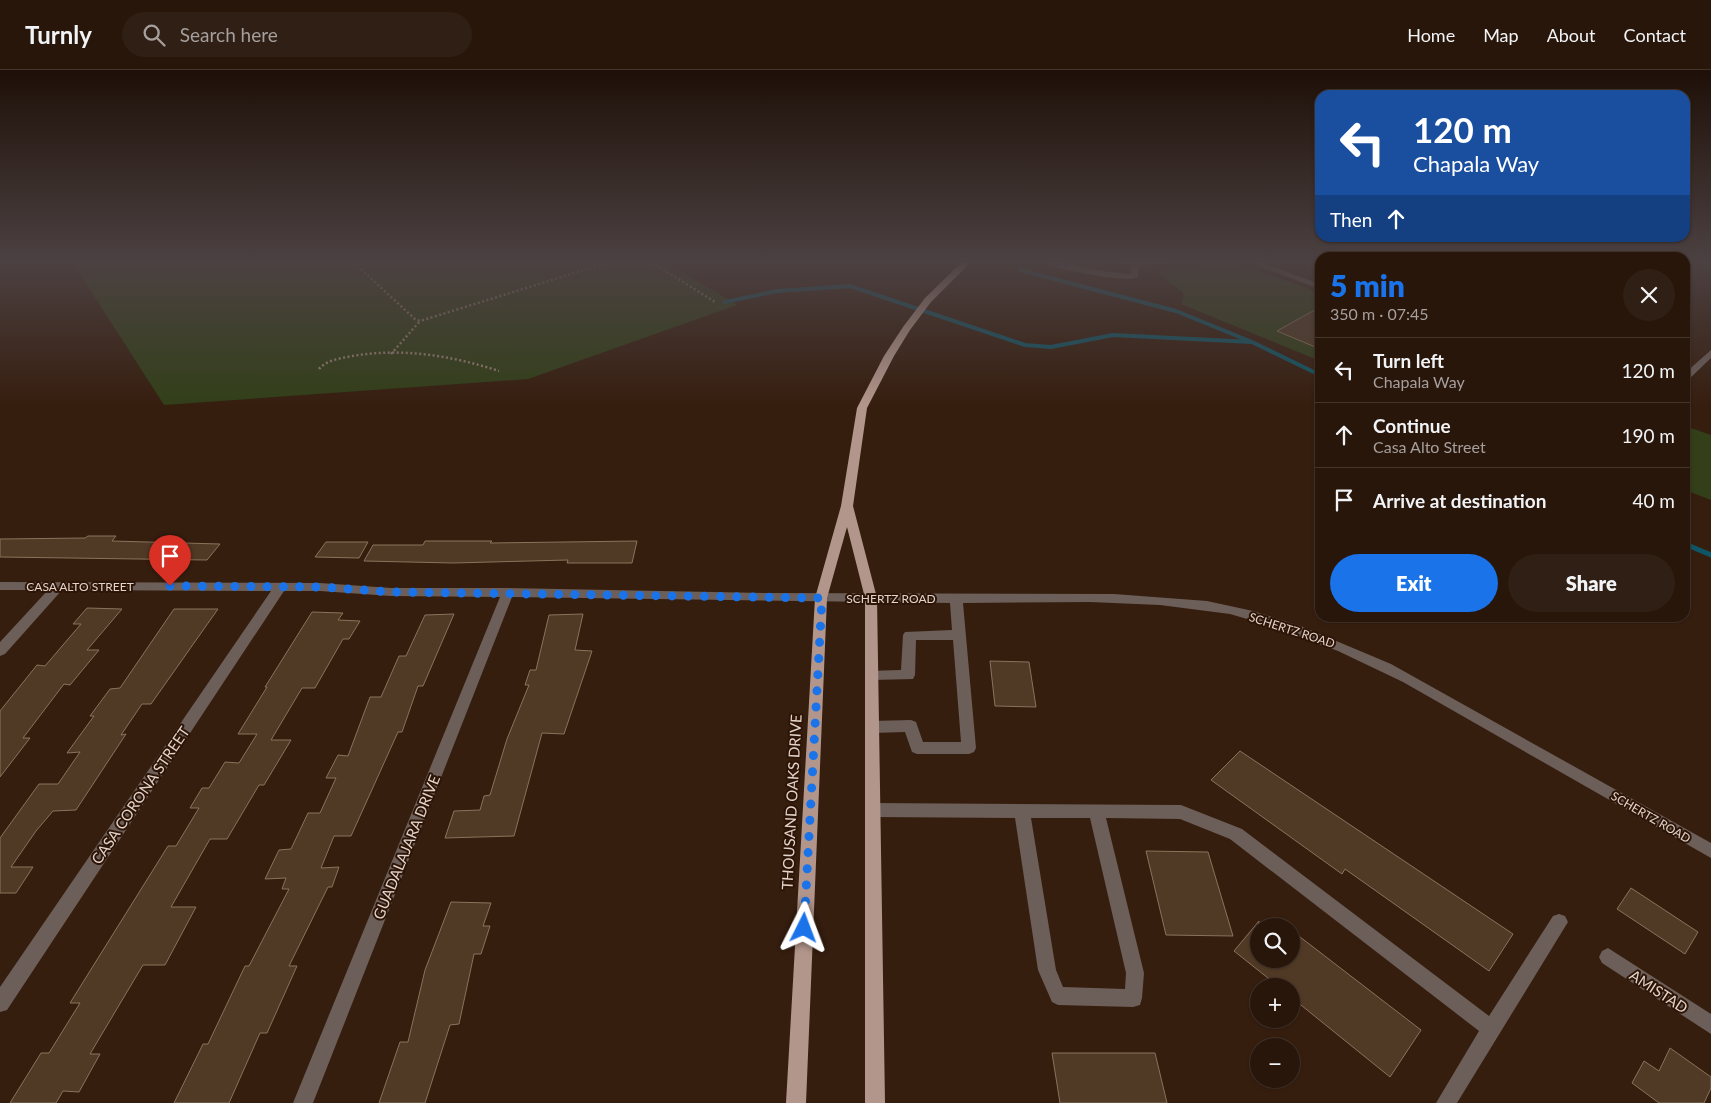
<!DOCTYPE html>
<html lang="en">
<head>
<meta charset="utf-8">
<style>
	:root { --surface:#28160b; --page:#301f14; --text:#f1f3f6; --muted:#a59f9d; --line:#44352c; --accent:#1a73e8 }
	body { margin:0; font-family:Lato,sans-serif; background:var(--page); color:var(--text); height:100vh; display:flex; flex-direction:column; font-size:19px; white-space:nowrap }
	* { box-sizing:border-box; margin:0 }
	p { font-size:16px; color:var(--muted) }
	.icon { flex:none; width:28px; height:28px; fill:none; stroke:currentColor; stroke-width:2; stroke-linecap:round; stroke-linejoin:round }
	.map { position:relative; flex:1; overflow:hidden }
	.drawer { position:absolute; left:1315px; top:182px; width:375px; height:370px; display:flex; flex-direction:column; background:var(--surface); border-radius:15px; box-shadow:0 1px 4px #0004,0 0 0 1px var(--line) }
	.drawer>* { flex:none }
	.guide { position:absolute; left:1315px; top:20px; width:375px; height:152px; border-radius:15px; box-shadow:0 1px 4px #0004,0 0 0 1px var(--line); background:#1a4fa0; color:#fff; overflow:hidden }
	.fabs { position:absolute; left:1250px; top:848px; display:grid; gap:10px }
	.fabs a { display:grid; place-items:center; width:50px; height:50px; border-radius:50%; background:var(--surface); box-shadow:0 1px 4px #0004,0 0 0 1px var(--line); font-size:25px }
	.pin { position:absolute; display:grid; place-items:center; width:42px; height:42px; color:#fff; margin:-51px -21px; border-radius:50% 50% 50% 0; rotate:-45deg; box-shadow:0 0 5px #0007 }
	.pin .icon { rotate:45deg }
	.me { position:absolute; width:55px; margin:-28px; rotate:3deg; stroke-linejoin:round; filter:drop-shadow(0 0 4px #0008) }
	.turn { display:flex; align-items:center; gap:18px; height:105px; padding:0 15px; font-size:22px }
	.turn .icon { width:65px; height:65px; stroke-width:2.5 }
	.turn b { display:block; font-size:35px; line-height:42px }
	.then { display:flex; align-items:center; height:48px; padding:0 15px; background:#0003; gap:10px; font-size:19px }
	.round { display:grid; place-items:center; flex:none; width:52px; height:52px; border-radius:26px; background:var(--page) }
	.overview { display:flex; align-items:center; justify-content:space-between; height:85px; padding:0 15px }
	h1 { font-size:30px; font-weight:800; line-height:38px; color:var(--accent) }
	.cta { display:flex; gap:10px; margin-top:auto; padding:10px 15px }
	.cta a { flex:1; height:58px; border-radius:30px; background:var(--accent); color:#fff; font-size:20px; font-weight:800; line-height:58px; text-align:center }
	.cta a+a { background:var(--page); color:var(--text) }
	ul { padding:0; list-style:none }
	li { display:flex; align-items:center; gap:15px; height:65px; padding:0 15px; border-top:1px solid var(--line) }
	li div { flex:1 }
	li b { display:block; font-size:19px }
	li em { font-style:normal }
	header { display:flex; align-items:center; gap:30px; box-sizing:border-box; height:70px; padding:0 25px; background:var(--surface); border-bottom:1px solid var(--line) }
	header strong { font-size:24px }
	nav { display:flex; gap:28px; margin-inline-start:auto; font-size:18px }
	.search { width:350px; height:45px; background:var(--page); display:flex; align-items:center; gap:12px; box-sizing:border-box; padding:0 18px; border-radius:28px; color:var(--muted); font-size:19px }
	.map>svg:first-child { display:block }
	.green { fill:#323f19 }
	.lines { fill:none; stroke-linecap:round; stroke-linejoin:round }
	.stream-far1 { stroke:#105565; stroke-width:4 }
	.stream { stroke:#105565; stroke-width:5 }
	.building { fill:#513a25; stroke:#8b725c }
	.path { stroke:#937e73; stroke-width:2.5; stroke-dasharray:2 2.5; stroke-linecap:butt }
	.minor { fill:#6c5e58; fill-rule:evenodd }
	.major { fill:#b3968b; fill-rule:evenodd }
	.route { stroke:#1a73e8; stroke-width:9; stroke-dasharray:0 16.2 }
	.labels { text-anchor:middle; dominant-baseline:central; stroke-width:4; stroke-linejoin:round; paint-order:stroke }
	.street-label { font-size:12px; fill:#e4d3ca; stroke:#2c1406 }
	.near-street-label { font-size:15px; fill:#e4d3ca; stroke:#2c1406 }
</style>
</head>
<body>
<header>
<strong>Turnly</strong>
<div class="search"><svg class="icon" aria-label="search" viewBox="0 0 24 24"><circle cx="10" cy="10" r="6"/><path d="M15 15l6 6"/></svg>Search here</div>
<nav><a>Home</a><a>Map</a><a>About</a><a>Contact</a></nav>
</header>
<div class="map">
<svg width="1711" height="1033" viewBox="0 0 1711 1033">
	<rect width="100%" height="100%" fill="#361e0f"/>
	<path class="green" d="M71 190H663L737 235 528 309 164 335Z
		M1219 190H1229L1320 223V291L1181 234 1184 226 1182 221 1172 215 1158 201Z
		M1685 356 1711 365V430L1685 420Z"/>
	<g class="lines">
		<path class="stream-far1" d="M1020 200 1176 241 1252 272 1320 305
			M725 232 777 221 850 216 1025 275 1051 277 1113 265 1252 272"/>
		<path class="stream" d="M1685 474 1711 485"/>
	</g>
	<path class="building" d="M1320 237V279L1277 261Z
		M88 466H116L112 471 220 474 207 490 0 487V469L85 468Z
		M425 471H492L490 473 637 471 632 493H567L568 490 453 493 364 491 373 475H423Z
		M326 472H368L359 488 315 487Z
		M87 538 122 539 87 580H99L70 615 64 614 23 668H30L0 707V641L37 595 45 596 81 554H73Z
		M174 539H218L151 634H142L121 665 126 664 76 740 53 741 36 761 11 797H33L16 823H0V768L39 714H58L80 682 67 683 94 646H90L110 619 120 618Z
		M312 542 343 543 338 550 360 551 349 569H343L315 618H302L271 670H291L264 715H259L227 769H210L171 837H196L165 895H143L90 984H100L79 1022 63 1021 56 1033H10L41 983H49L80 933H70L168 776H176L199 738H190L202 718H209L225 692 239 693 257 664H238L267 617H265Z
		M454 544 423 616H418L402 662H398L351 766H334L321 798 339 797 332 817H328L289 896H297L267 963H260L229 1033H174L203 974H208L245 896H249L289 819H282L286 808 265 809 279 780 291 779 308 743H320L336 708H326L338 685 348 686 370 627H381L399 586H406L425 545Z
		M583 544 575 580 592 581 564 664 542 663 514 766 445 768 454 741 480 740 484 726 490 725 507 669 529 615H525L530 600H536L549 545Z
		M990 591 1029 592 1036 637 995 636Z
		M1240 681 1513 864 1489 901 1345 799 1342 804 1211 710Z
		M1146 781 1208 782 1233 866 1166 865Z
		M1631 818 1698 862 1685 884 1617 839Z
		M451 832 491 833 483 856H490L481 884H474L459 954 450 955 425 1033H379L400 972H408L425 900Z
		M1259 851V889H1291V860L1421 960 1390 1007 1291 927V916H1278L1234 881Z
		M1670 978 1711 1007V1018L1704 1033H1659L1632 1013 1644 991 1659 1001Z
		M1052 983H1155L1167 1033H1060Z"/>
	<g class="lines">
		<path class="path" d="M351 190 415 249 420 251 616 190
			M648 190 715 232
			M391 284 420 251
			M319 299C326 291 337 289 347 287 398 277 450 285 499 301"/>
		<path class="minor" d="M1037 190C1069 190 1098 203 1130 204L1131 195 1106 192 1102 190 1147 192 1190 190 1186 192 1139 196 1138 207C1128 214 1048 198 1037 190Z
			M1242 190H1254L1320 214V219Z
			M1711 280V288L1688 310 1685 311V303Z
			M0 512 320 513 391 518H508L767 523 1114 524 1207 531 1253 541 1303 557 1391 594 1711 773V788L1403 612 1338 581 1271 556 1230 544 1160 535 1090 532 963 533 976 678 974 682 969 684H917L912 682 905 662 872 663 867 661 865 657 867 653 872 651 911 650 916 652 923 672H961L953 570H916L915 605 913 609 872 610 867 609 865 605 867 601 901 600 903 565 905 562 952 560 950 533 512 527 313 1033H293L500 527 391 526 320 521H284L7 940 0 942V917L271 521 62 520 5 584 0 586V572L48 520H0Z
			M873 733 1181 735 1242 759 1489 946 1553 846 1559 844 1565 846 1568 852 1457 1033H1436L1479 961 1230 769 1180 749 1106 748 1144 903 1142 928 1140 935 1133 937 1058 935 1052 932 1038 900 1015 748 873 747 867 745 865 740 867 735ZM1031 748H1090L1126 903 1125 919 1063 917 1056 900Z
			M1608 878 1711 944V964L1602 893 1599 887 1602 881Z"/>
		<path class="major" d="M964 190H973L931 232 910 260 894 286 867 338 853 436 877 528 885 1033H865V528L847 457 827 528 806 1033H786L815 528 841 436 857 338 884 286 903 257 925 228Z"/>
	</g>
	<linearGradient id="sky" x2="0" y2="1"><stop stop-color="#1e1008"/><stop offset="0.57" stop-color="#4c4142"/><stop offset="1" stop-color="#4c4142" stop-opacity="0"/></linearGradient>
	<rect width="1711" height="335" fill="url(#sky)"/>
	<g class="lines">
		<path class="route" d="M170 516 320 517 391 522 822 528 804 858"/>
	</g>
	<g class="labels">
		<g class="street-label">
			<text x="80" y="516">CASA ALTO STREET</text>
			<text x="891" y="528">SCHERTZ ROAD</text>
			<text transform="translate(1292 560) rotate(18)">SCHERTZ ROAD</text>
			<text transform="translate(1651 747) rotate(30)">SCHERTZ ROAD</text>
		</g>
		<g class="near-street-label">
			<text transform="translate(140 725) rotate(-56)">CASA CORONA STREET</text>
			<text transform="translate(791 732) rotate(-87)">THOUSAND OAKS DRIVE</text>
			<text transform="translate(406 777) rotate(-68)">GUADALAJARA DRIVE</text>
			<text transform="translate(1659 921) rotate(33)">AMISTAD</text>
		</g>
	</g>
</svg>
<div class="fabs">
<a><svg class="icon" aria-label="search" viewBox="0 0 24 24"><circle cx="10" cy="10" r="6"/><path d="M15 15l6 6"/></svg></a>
<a>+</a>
<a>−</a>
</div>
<div class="pin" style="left:170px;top:516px;background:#d93025"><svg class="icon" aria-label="arrive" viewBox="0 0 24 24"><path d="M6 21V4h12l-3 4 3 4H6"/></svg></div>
<svg class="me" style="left:804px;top:858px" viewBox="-20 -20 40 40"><path d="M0-17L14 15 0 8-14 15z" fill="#1a73e8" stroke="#fff" stroke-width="4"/></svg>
<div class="guide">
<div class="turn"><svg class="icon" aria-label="left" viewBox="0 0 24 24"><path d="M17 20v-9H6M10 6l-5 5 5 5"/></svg><div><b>120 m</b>Chapala Way</div></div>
<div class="then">Then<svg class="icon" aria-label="ahead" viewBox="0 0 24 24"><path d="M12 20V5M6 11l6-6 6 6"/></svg></div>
</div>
<section class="drawer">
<div class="overview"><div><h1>5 min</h1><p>350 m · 07:45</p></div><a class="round"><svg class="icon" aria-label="close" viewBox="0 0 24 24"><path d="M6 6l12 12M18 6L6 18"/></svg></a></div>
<ul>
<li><svg class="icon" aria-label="left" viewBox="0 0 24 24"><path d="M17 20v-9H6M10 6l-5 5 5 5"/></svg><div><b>Turn left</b><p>Chapala Way</p></div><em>120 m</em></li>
<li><svg class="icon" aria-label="ahead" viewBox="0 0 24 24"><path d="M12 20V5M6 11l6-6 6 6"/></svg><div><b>Continue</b><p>Casa Alto Street</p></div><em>190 m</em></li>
<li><svg class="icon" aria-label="arrive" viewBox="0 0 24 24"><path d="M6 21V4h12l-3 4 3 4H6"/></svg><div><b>Arrive at destination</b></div><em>40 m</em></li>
</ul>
<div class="cta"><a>Exit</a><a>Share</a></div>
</section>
</div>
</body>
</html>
